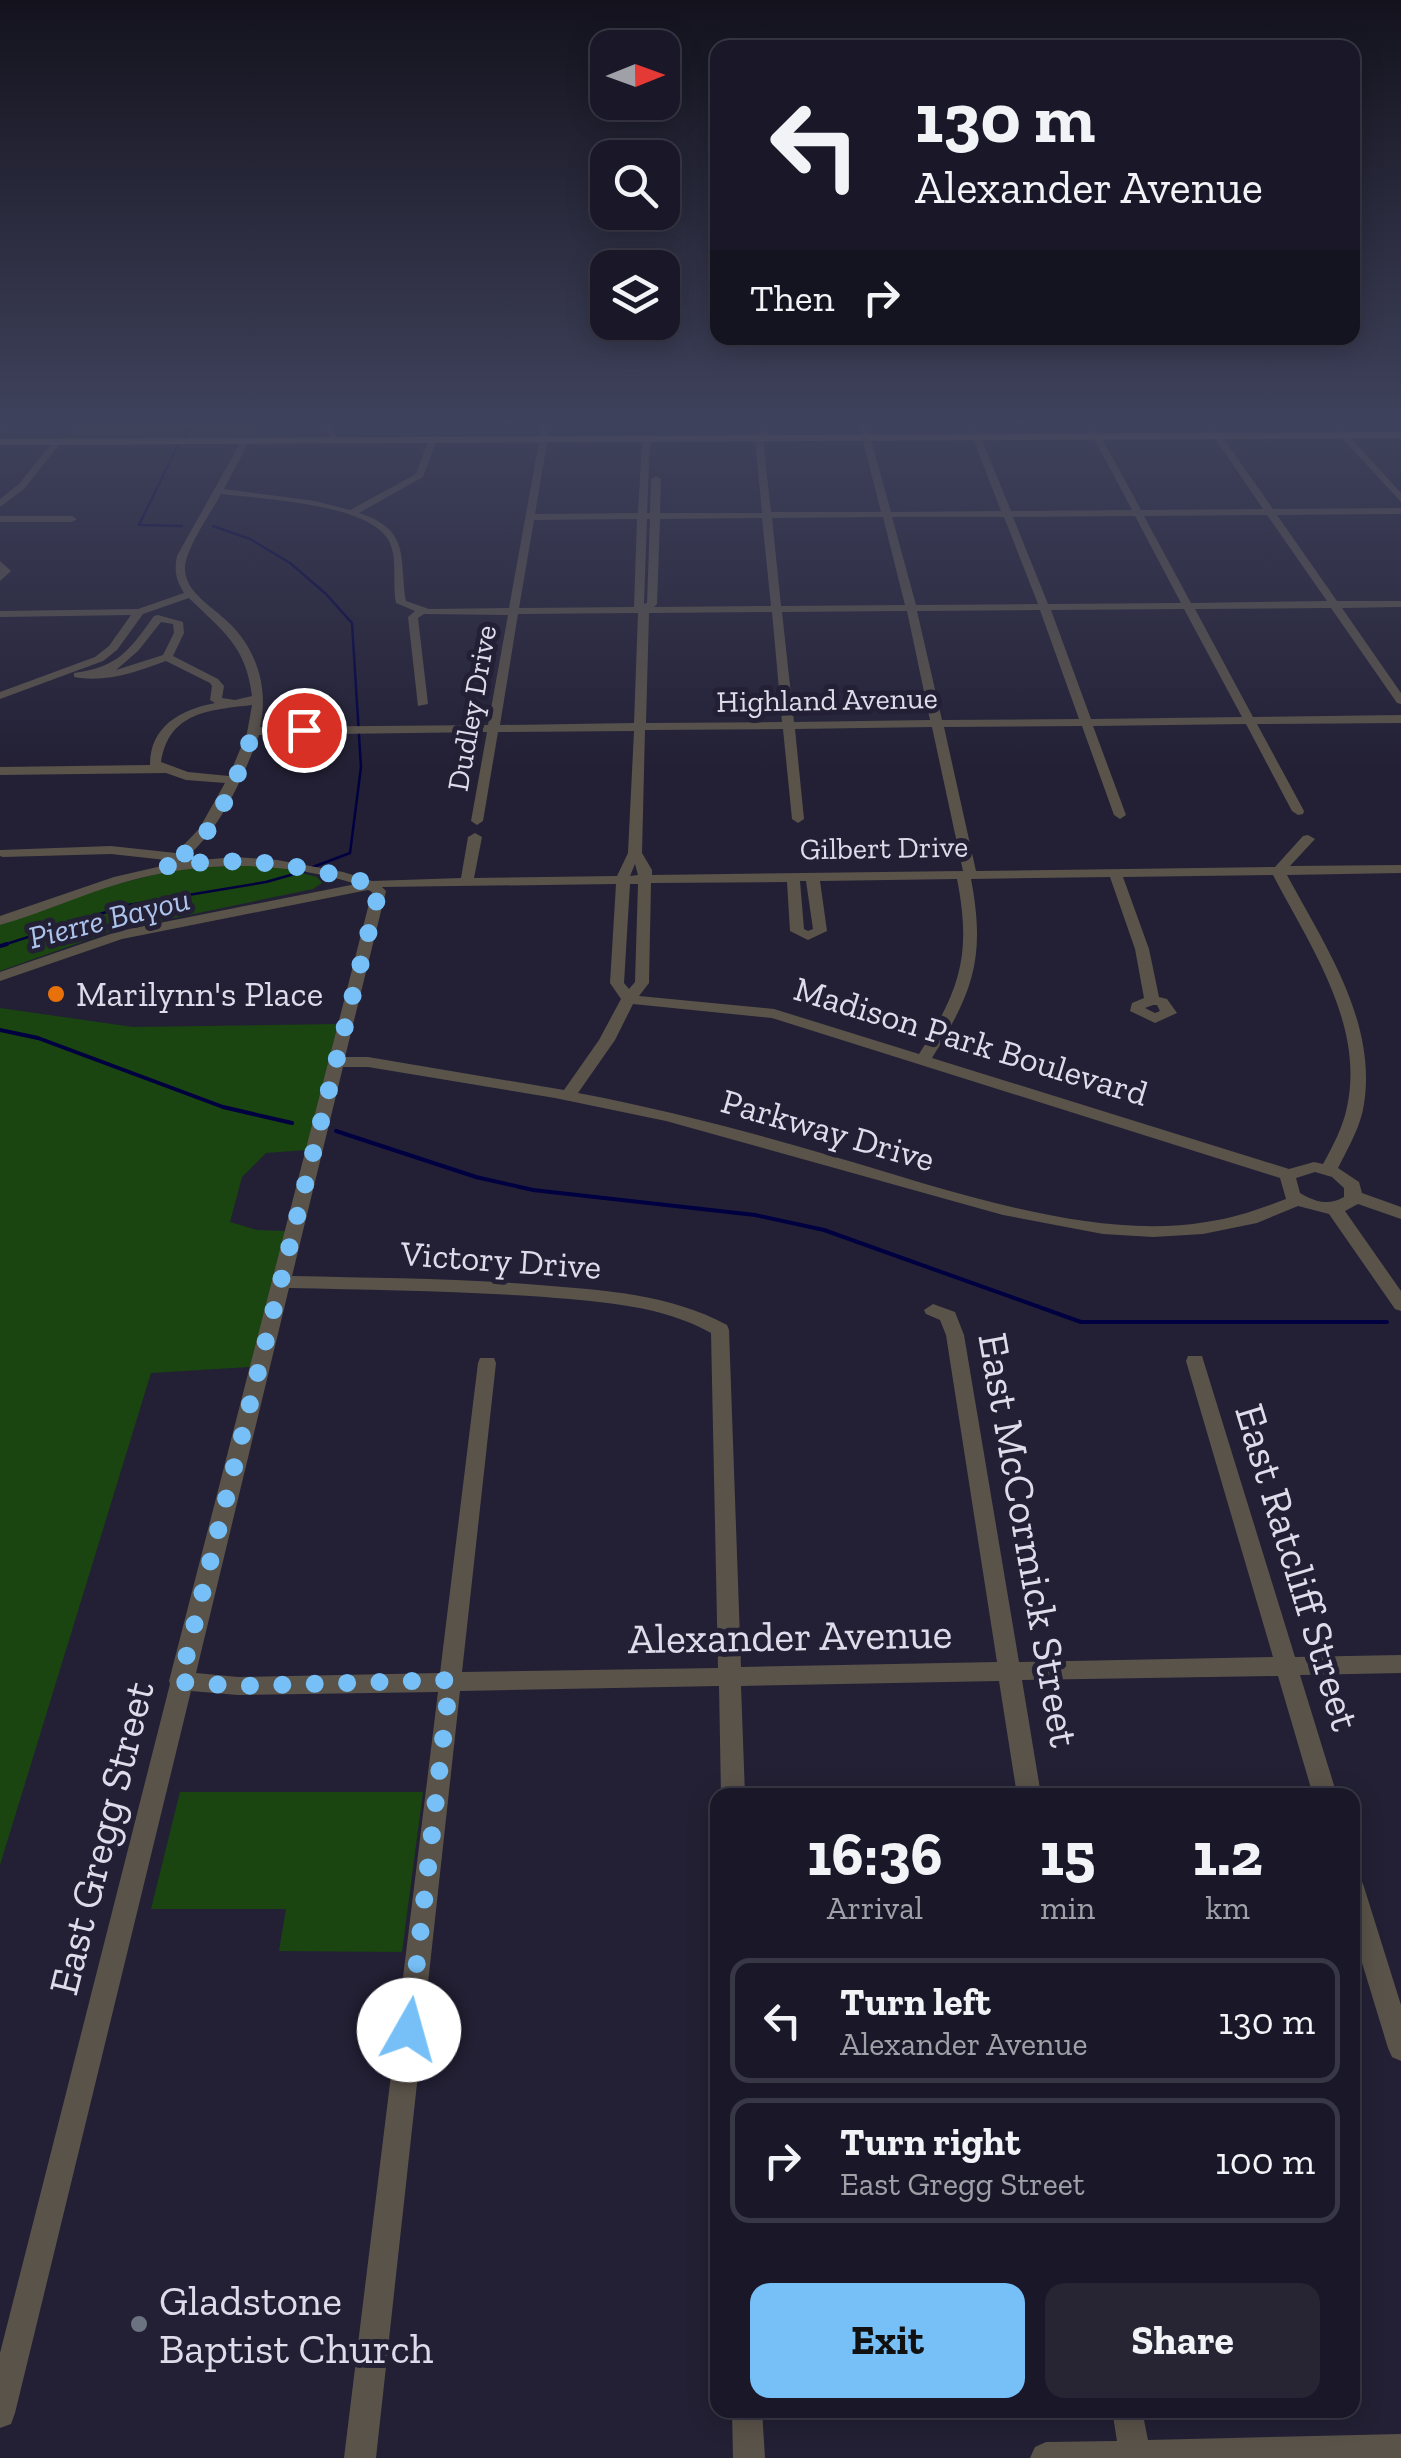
<!DOCTYPE html>
<html lang="en">
<head>
<meta charset="utf-8">
<style>
	:root { --surface:#1a1828; --page:#272534; --text:#f1f3f6; --muted:#9fa0a8; --line:#383745; --accent:#76c0f7 }
	body { margin:0; font-family:"Zilla Slab",serif; background:var(--page); color:var(--text); height:100vh; display:flex; flex-direction:column; font-size:38px; white-space:nowrap }
	* { box-sizing:border-box; margin:0 }
	p { font-size:32px; color:var(--muted) }
	.icon { flex:none; width:55px; height:55px; fill:none; stroke:currentColor; stroke-width:2; stroke-linecap:round; stroke-linejoin:round }
	.map { position:relative; flex:1; overflow:hidden }
	.side { position:absolute; left:710px; top:1788px; width:650px; height:630px; display:flex; flex-direction:column; background:var(--surface); border-radius:20px; box-shadow:0 5px 25px #0003,0 0 0 2px var(--line) }
	.side>* { flex:none }
	.top-card { position:absolute; left:710px; top:40px; width:650px; height:305px; border-radius:20px; box-shadow:0 5px 25px #0003,0 0 0 2px var(--line); background:#1a1828; color:var(--text); overflow:hidden }
	.needle { width:65px; rotate:89deg }
	.tools { position:absolute; left:590px; top:30px; display:grid; gap:20px }
	.tools a { display:grid; place-items:center; width:90px; height:90px; border-radius:20px; background:var(--surface); box-shadow:0 5px 25px #0003,0 0 0 2px var(--line); font-size:50px }
	.pin { position:absolute; display:grid; place-items:center; width:85px; height:85px; color:#fff; margin:-42px; border:5px solid #fff; border-radius:50%; box-shadow:0 2px 10px #0007 }
	.me { position:absolute; width:110px; margin:-55px; rotate:7deg; stroke-linejoin:round; filter:drop-shadow(0 0 8px #0008) }
	.turn { display:flex; align-items:center; gap:35px; height:210px; padding:0 40px; font-size:45px }
	.turn .icon { width:130px; height:130px; stroke-width:2.5 }
	.turn b { display:block; font-size:70px; line-height:85px }
	.then { display:flex; align-items:center; height:95px; padding:0 40px; background:#0003; gap:20px; font-size:38px }
	.eta { display:flex; justify-content:space-evenly; align-items:center; height:170px; text-align:center }
	.eta b { font-size:60px; font-weight:700; line-height:70px }
	.button { display:flex; gap:20px; margin-top:auto; padding:20px 40px }
	.button a { flex:1; height:115px; border-radius:20px; background:var(--accent); color:#111; font-size:40px; font-weight:700; line-height:115px; text-align:center }
	.button a+a { background:var(--page); color:var(--text) }
	ul { padding:0; list-style:none }
	li { display:flex; align-items:center; gap:30px; height:125px; margin:0 20px 15px; padding:0 20px; border:5px solid var(--line); border-radius:20px }
	li div { flex:1 }
	li b { display:block; font-size:38px }
	li em { font-style:normal }
	.map>svg:first-child { display:block }
	.green { fill:#1a4410 }
	.lines { fill:none; stroke-linecap:round; stroke-linejoin:round }
	.stream-far1 { stroke:#000041; stroke-width:2.5 }
	.stream { stroke:#000041; stroke-width:4 }
	.minor { fill:#5a534a; fill-rule:evenodd }
	.major { fill:#90826f; fill-rule:evenodd }
	.route { stroke:#76c0f7; stroke-width:18; stroke-dasharray:0 32.4 }
	.food-dot { fill:#e8710a; stroke:#232035; stroke-width:4 }
	.worship-dot { fill:#6b7280; stroke:#232035; stroke-width:4 }
	.labels { text-anchor:middle; dominant-baseline:central; stroke-width:10; stroke-linejoin:round; paint-order:stroke }
	.far-street-label { font-size:30px; fill:#dedcea; stroke:#232035 }
	.far-water-label { font-size:32px; font-style:italic; fill:#adc5ec; stroke:#232035 }
	.poi-label { font-size:35px; fill:#dedcea; stroke:#232035; text-anchor:start }
	.street-label { font-size:35px; fill:#dedcea; stroke:#232035 }
	.near-street-label { font-size:42px; fill:#dedcea; stroke:#232035 }
	.near-poi-label { font-size:42px; fill:#dedcea; stroke:#232035; text-anchor:start }
</style>
</head>
<body>
<div class="map">
<svg width="1401" height="2458" viewBox="0 0 1401 2458">
	<rect width="100%" height="100%" fill="#232035"/>
	<path class="green" d="M78 425H251L258 438 65 439Z
		M238 865 277 867 317 877 322 883 313 889 112 931 0 971V925L105 887 173 870Z
		M0 1008 133 1027 338 1024 307 1150 266 1153 242 1177 230 1222 257 1230 286 1231 250 1367 151 1373 0 1865Z
		M180 1792H423L402 1952 279 1951 286 1909H151Z"/>
	<g class="lines">
		<path class="stream-far1" d="M182 526 139 525 182 437 197 425
			M213 526 250 539 290 563 326 594 352 623 361 767 350 853 313 867
			M0 946 128 905 266 882 305 871"/>
		<path class="stream" d="M0 946 7 944
			M0 1030 38 1038 223 1107 292 1123
			M336 1131 476 1177 533 1190 755 1215 824 1230 1081 1322H1387"/>
		<path class="minor" d="M1 425H10L0 436Z
			M323 425H331L339 442H333Z
			M542 425H550L535 514 638 513 642 443 651 438 655 441 650 444 647 513H650L651 479 656 476 661 479 660 513H762L755 438 760 433 759 425H767L768 434 763 439 771 512H881L859 425H867L891 512 1001 511 968 425H976L1011 511 1132 510 1087 425H1095L1141 510 1263 509 1206 425H1214L1273 509 1401 508V514L1277 515 1337 601H1401V607L1342 608 1401 693V704L1397 703 1331 608 1195 609 1253 717 1401 715V723L1257 724 1304 811 1303 814 1298 815 1292 811 1246 724 1093 726 1126 815 1120 819 1114 815 1082 726 944 727 976 871 1275 867 1303 836 1308 835 1315 839 1290 866 1401 865V873L1287 875C1324 944 1377 1021 1364 1104 1361 1126 1348 1148 1338 1168L1359 1182 1362 1193 1401 1207V1219L1358 1204 1345 1211 1401 1291V1311L1395 1309 1329 1214 1298 1206 1257 1223 1203 1234 1153 1237 1103 1234 1003 1215 666 1121 555 1098 368 1067H343L292 1276C375 1278 457 1278 539 1285 603 1290 670 1294 727 1325L729 1330 741 1667 997 1662 946 1335 940 1320 926 1314 924 1310 933 1304 955 1312 964 1335 1019 1662 1273 1657 1186 1361 1188 1356H1202L1295 1657 1401 1655V1673L1300 1675 1337 1795H1313L1278 1676 1022 1680 1041 1795H1017L999 1681 741 1686 745 1795H721L719 1686 460 1691 376 2458H344L438 1692 238 1695 191 1691 15 2413 11 2424 0 2428V2353L170 1684 169 1681 372 892 368 890 122 939 0 981V972L119 931 356 884C281 860 201 861 125 882 83 894 42 913 0 925V916L114 877 166 865V860L111 854 3 857 0 856V850L111 846 176 853 199 829 225 783 186 780 166 773 0 775V767L150 765C150 727 179 710 215 703L210 700 212 686 210 683 166 661C136 672 106 683 74 677V673C118 667 129 651 154 616L158 615 183 622 184 633 173 656 218 679 224 686 222 698 235 700 252 696C246 645 222 631 189 598L143 614 117 650 103 661 0 699V692L95 657 109 646 131 615 0 617V611L138 609 184 593C176 580 174 571 177 556L243 438 250 440 224 489 315 501 350 510 416 474 429 439 433 436 437 439 423 477 359 513C411 530 399 557 406 601L429 609 509 608ZM221 494C260 499 369 503 389 541 398 559 392 584 396 603L415 611 408 617 418 706 428 704 418 618 424 614 508 615 488 725 260 727C269 689 257 649 228 622 213 607 186 593 185 570 184 550 211 513 221 494ZM1267 515 1327 601 1191 603 1144 516ZM1135 516 1181 603 1048 604 1013 517ZM883 517 905 605 781 606 772 518ZM892 517H1004L1038 604 916 605ZM762 518 771 606 654 607 657 604 660 519ZM637 519 634 607 519 608 534 520ZM647 519H650L647 603 644 604ZM1184 609 1242 717 1091 719 1051 610ZM1040 610 1079 719 942 720 917 611ZM907 611 930 720 794 722 782 612ZM772 612 782 722 646 723 649 613ZM638 613 634 723 500 725 518 614ZM161 622 173 624 174 633 163 655 116 670 138 651ZM252 705 247 733 229 776 188 772 161 762C169 712 209 710 252 705ZM932 727 963 871 652 875V870L642 853 645 730 783 729 792 819 798 823 804 819 795 729ZM634 731 628 853 617 876 474 878 482 837 475 833 468 837 461 878 372 881 343 872 277 860 235 857 179 862C217 838 244 776 259 735L487 732 471 821 477 825 483 821 498 732ZM635 864 638 875 630 876ZM1273 875C1309 944 1365 1024 1347 1107 1343 1127 1333 1146 1323 1164L1314 1162 1289 1169 932 1058C973 992 986 958 971 879L1110 877 1135 949 1144 998 1132 1003 1130 1011 1155 1023 1177 1013 1167 999 1159 997 1149 949 1123 877ZM957 879C972 955 960 990 919 1054L774 1009 639 996 649 983 651 883 787 882 790 931 808 940 827 931 820 881ZM800 881H806L813 929 808 931 804 929ZM616 884 610 983 621 999 599 1040 564 1090 368 1057H345L386 891 382 887ZM630 884H638L635 982 629 989 624 983ZM633 1004 772 1018 1280 1178 1286 1199C1260 1209 1235 1218 1206 1222 1089 1242 941 1187 828 1155 746 1131 663 1109 578 1093L615 1040ZM1153 1005H1157L1160 1011 1155 1013 1145 1008ZM1315 1172 1332 1177 1344 1188V1197C1329 1206 1315 1202 1300 1193L1296 1178ZM289 1288C375 1290 460 1291 545 1297 602 1302 661 1305 711 1333L718 1668 462 1672 496 1363 494 1358H480L478 1363 440 1673 238 1677 196 1673Z
			M1330 425H1339L1401 493V502Z
			M55 439 62 441 25 488 0 507V499L19 484Z
			M0 516H72L77 519 72 522H0Z
			M0 561 11 571 0 581Z
			M1352 1876 1361 1879 1364 1887 1401 2005V2061L1392 2057 1388 2048 1352 1930Z
			M732 2410H762L765 2458H733Z
			M1112 2410H1142L1148 2440 1401 2434V2458H1030L1035 2447 1046 2442 1117 2441Z"/>
		<path class="major" d="M1401 432V438L0 445V439Z"/>
	</g>
	<linearGradient id="sky" x2="0" y2="1"><stop stop-color="#13121d"/><stop offset="0.55" stop-color="#3f425c"/><stop offset="1" stop-color="#3f425c" stop-opacity="0"/></linearGradient>
	<rect width="1401" height="769" fill="url(#sky)"/>
	<g class="lines">
		<path class="route" d="M304 730H253C245 762 219 822 196 845 186 854 174 860 162 867 219 858 271 860 327 873 345 877 364 879 379 891L180 1682 238 1686 450 1680 409 2030"/>
	</g>
	<circle class="food-dot" cx="56" cy="994" r="10"/>
	<circle class="worship-dot" cx="139" cy="2324" r="10"/>
	<g class="labels">
		<g class="far-street-label">
			<text transform="translate(827 700) rotate(-1)">Highland Avenue</text>
			<text transform="translate(472 708) rotate(-80)">Dudley Drive</text>
			<text transform="translate(884 848) rotate(-1)">Gilbert Drive</text>
		</g>
		<g class="far-water-label">
			<text transform="translate(109 918) rotate(-14)">Pierre Bayou</text>
		</g>
		<g class="poi-label">
			<text x="76" y="994">Marilynn's Place</text>
		</g>
		<g class="street-label">
			<text transform="translate(971 1041) rotate(17)">Madison Park Boulevard</text>
			<text transform="translate(828 1130) rotate(16)">Parkway Drive</text>
			<text transform="translate(501 1260) rotate(4)">Victory Drive</text>
		</g>
		<g class="near-street-label">
			<text transform="translate(1029 1540) rotate(80)">East McCormick Street</text>
			<text transform="translate(1298 1567) rotate(73)">East Ratcliff Street</text>
			<text transform="translate(790 1636) rotate(-1)">Alexander Avenue</text>
			<text transform="translate(101 1838) rotate(-76)">East Gregg Street</text>
		</g>
		<g class="near-poi-label">
			<text x="159" y="2300">Gladstone<tspan x="159" dy="48">Baptist Church</tspan></text>
		</g>
	</g>
</svg>
<div class="tools">
<a><svg class="needle" viewBox="-14 -14 28 28"><path d="M0-13l5 13h-10z" fill="#e53935"/><path d="M0 13l5-13h-10z" fill="#9fa0a8"/></svg></a>
<a><svg class="icon" aria-label="search" viewBox="0 0 24 24"><circle cx="10" cy="10" r="6"/><path d="M15 15l6 6"/></svg></a>
<a><svg class="icon" aria-label="layers" viewBox="0 0 24 24"><path d="M12 4l9 5-9 5-9-5zM3 14l9 5 9-5"/></svg></a>
</div>
<div class="pin" style="left:304px;top:730px;background:#d93025"><svg class="icon" aria-label="arrive" viewBox="0 0 24 24"><path d="M6 21V4h12l-3 4 3 4H6"/></svg></div>
<svg class="me" style="left:409px;top:2030px" viewBox="-20 -20 40 40"><circle r="19" fill="#fff"/><path d="M0-13L10 11 0 6-10 11z" fill="#76c0f7"/></svg>
<div class="top-card">
<div class="turn"><svg class="icon" aria-label="left" viewBox="0 0 24 24"><path d="M17 20v-9H6M10 6l-5 5 5 5"/></svg><div><b>130 m</b>Alexander Avenue</div></div>
<div class="then">Then<svg class="icon" aria-label="right" viewBox="0 0 24 24"><path d="M7 20v-9h11M14 6l5 5-5 5"/></svg></div>
</div>
<section class="side">
<div class="eta">
<div><b>16:36</b><p>Arrival</p></div>
<div><b>15</b><p>min</p></div>
<div><b>1.2</b><p>km</p></div>
</div>
<ul>
<li><svg class="icon" aria-label="left" viewBox="0 0 24 24"><path d="M17 20v-9H6M10 6l-5 5 5 5"/></svg><div><b>Turn left</b><p>Alexander Avenue</p></div><em>130 m</em></li>
<li><svg class="icon" aria-label="right" viewBox="0 0 24 24"><path d="M7 20v-9h11M14 6l5 5-5 5"/></svg><div><b>Turn right</b><p>East Gregg Street</p></div><em>100 m</em></li>
</ul>
<div class="button"><a>Exit</a><a>Share</a></div>
</section>
</div>
</body>
</html>
